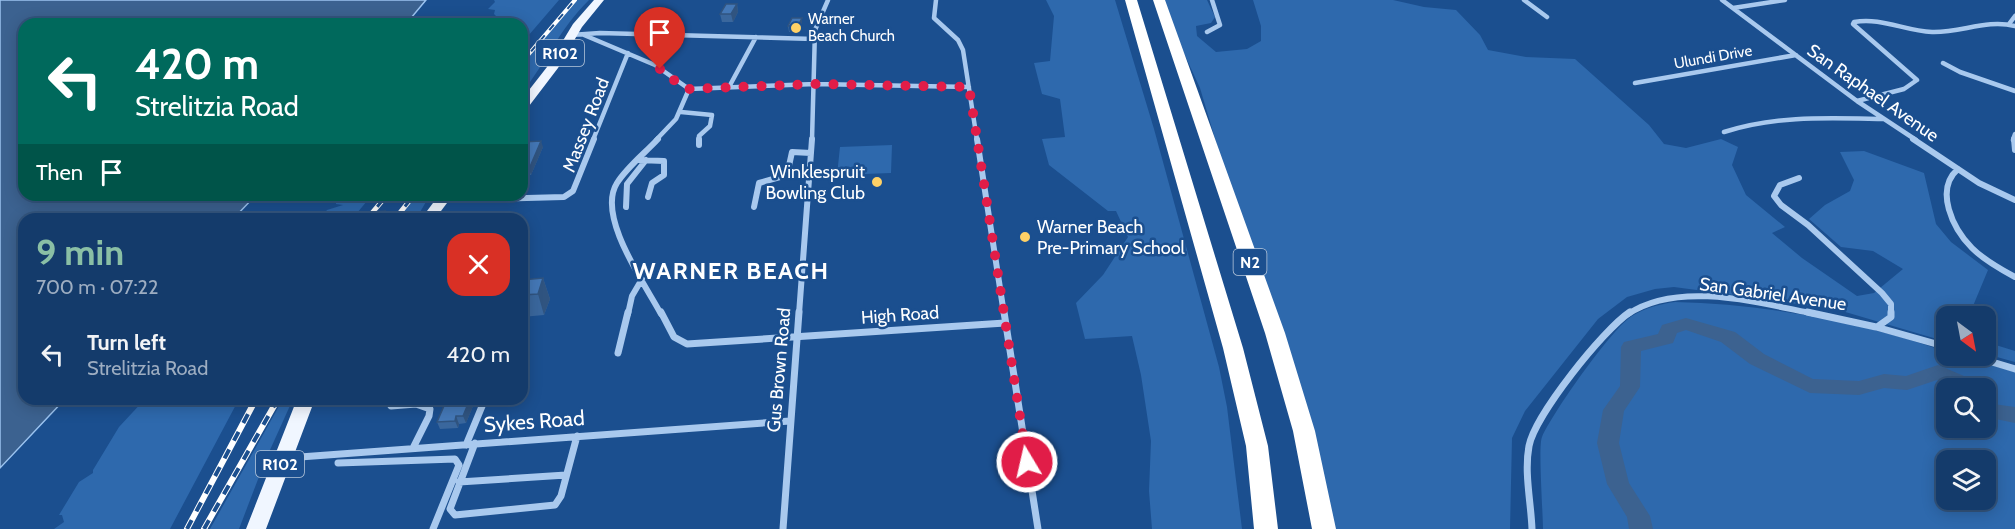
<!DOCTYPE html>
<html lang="en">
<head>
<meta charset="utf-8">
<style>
	:root { --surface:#143b6b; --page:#1d4271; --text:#f1f3f6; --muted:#9dadc1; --line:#33557e; --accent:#8abfa5 }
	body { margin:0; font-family:Cabin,sans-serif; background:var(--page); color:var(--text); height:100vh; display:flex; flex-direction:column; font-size:22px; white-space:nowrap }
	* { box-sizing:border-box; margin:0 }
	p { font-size:20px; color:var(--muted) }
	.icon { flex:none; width:33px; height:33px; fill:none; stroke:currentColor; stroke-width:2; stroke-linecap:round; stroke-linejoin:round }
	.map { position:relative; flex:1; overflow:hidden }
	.side { position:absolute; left:18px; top:213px; width:510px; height:192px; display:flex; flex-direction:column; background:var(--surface); border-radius:18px; box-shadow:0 3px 15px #0003,0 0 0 2px var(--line) }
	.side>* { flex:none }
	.top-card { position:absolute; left:18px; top:18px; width:510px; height:183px; border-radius:18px; box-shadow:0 3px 15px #0003,0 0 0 2px var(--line); background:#00695c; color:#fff; overflow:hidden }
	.needle { width:39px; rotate:148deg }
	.controls { position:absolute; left:1936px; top:306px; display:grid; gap:12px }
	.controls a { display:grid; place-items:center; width:60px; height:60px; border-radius:12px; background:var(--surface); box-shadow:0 3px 15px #0003,0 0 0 2px var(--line); font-size:30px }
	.pin { position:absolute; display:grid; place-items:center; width:51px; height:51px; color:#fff; margin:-62px -26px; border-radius:50% 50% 50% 0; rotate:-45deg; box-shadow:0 0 6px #0007 }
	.pin .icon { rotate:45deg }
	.me { position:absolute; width:66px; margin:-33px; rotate:351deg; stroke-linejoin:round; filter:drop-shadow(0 0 4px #0008) }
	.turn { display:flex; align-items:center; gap:21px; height:126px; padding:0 18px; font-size:27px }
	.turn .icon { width:78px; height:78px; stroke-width:2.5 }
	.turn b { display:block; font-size:42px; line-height:51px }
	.then { display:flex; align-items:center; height:57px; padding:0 18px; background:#0003; gap:12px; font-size:22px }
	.round { display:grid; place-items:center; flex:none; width:63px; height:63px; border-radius:18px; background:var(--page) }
	.summary { display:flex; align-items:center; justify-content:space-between; height:102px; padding:0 18px }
	h1 { font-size:36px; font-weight:700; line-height:45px; color:var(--accent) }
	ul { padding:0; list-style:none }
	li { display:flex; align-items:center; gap:18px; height:78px; padding:0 18px }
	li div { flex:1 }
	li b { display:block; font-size:22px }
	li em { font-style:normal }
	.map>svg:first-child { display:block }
	.green { fill:#2e69ad; fill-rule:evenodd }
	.water { fill:#3c6290; stroke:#9cc4f0; stroke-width:1.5 }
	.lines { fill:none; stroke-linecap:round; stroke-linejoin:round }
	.river { fill:#3c6290; fill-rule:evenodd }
	.street-far2 { stroke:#a9c9ee; stroke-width:4.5 }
	.street-far1 { stroke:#a9c9ee; stroke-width:6 }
	.street { stroke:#a9c9ee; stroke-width:7 }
	.primary { fill:#f0f6ff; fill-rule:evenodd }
	.highway { fill:#fff; fill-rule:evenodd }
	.rail-far2-casing { stroke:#fff; stroke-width:4 }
	.rail-far1-casing { stroke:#fff; stroke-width:5 }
	.rail-casing { stroke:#fff; stroke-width:6 }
	.rail-far2 { stroke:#1b4f8f; stroke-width:2; stroke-dasharray:7; stroke-linecap:butt }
	.rail-far1 { stroke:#1b4f8f; stroke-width:3; stroke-dasharray:8; stroke-linecap:butt }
	.rail { stroke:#1b4f8f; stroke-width:4; stroke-dasharray:10; stroke-linecap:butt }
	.wall { fill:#3a679d }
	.shaded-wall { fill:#305480 }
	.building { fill:#4478b7; stroke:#305480; stroke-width:1.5 }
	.route { stroke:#e11d48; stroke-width:10; stroke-dasharray:0 18 }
	.poi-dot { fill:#ffd166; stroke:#1b4f8f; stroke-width:2 }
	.labels { text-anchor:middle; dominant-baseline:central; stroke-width:5; stroke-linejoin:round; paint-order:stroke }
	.far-poi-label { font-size:15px; fill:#fff; stroke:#1b4f8f; text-anchor:start }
	.far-street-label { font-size:15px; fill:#fff; stroke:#1b4f8f }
	.shield { fill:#1b4f8f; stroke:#bbcadd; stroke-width:1.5 }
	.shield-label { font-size:16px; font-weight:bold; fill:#fff }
	.street-label { font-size:18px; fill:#fff; stroke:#1b4f8f }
	.poi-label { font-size:18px; fill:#fff; stroke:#1b4f8f; text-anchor:end }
	.near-street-label { font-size:21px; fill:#fff; stroke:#1b4f8f }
	.district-label { font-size:24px; font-weight:bold; letter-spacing:1.5px; fill:#fff; stroke:#1b4f8f }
</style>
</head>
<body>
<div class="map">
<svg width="2015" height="529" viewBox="0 0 2015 529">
	<rect width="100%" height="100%" fill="#1b4f8f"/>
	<path class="green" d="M494 0H559L522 43V24H490L498 18 494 14 495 10 488 9 495 2Z
		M577 0H589C561 27 546 62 522 93V64Z
		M1046 0H1115L1154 129 1219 367 1227 407 1242 529H1152L1149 491 1151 441 1141 375 1132 336 1085 339 1076 303 1103 275 1128 237 1116 211H1108L1049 165 1042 139 1065 137 1060 99 1042 94 1034 63 1050 61 1054 16Z
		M1164 0H1207L1215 17 1211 23 1196 26 1197 36 1216 52 1247 49 1261 41V26L1253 0H1393L1424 7 1456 10 1480 35 1488 50 1526 57 1575 59 1649 125 1664 144 1686 148 1721 139 1738 147 1732 165 1746 195 1785 227 1772 233 1802 258 1857 296 1874 293 1903 269 1873 251 1841 247 1809 219 1825 205 1850 191 1854 180 1840 152 1864 151 1924 173 1936 224 1951 242 1988 270 1973 306H1947L1936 324 1947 328V342L1842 311 1772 300 1674 287 1655 289 1627 297 1598 319 1525 411 1512 438 1510 529H1331L1200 88 1182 49Z
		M892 145 891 173 837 175 840 147Z
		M341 195H372L352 219H320L327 210 343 205 336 204V200Z
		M415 195H430L416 219H397Z
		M1675 302C1765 304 1862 322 1947 352V356H1959L2015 372V529H1543C1543 514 1538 446 1542 437 1552 414 1611 329 1632 316 1645 308 1660 304 1675 302ZM1947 388H1986V428H1947ZM1947 460H1986V500H1947Z
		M1986 342 2015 351V362L1986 354Z
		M145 399H239L170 529H54L64 522 62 515H59L79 482 93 473V470L119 427Z
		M283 399H293L265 461 239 529H210Z"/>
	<path class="water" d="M0 0H426L406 24H24V195H256L233 219H24V399H65L0 468Z"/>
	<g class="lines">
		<path class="river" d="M1686 318 1735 332 1764 354 1813 379 1859 381 1884 374 1906 376 1938 365 1964 376 1972 388H1952L1937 380 1907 390 1884 388 1859 395 1810 393 1750 364 1721 342 1686 330 1677 333 1673 343 1641 351 1640 387 1624 411 1619 443 1629 483 1650 516 1653 529H1629L1627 517 1607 484 1597 443 1603 410 1620 386 1621 347 1624 342 1658 334 1662 325Z
			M1986 403 2015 407V423L1986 417Z"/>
		<path class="street-far2" d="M936 0 934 18 958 40 963 50 977 140
			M1524 0 1547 17
			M1722 0 1857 101 1916 140
			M1733 8 1785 0
			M2009 24 2015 16
			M1207 32 1220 25 1212 0
			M571 35 600 33 814 39
			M584 35 655 65 689 89 815 84 969 87
			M1943 63 1960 72 2015 91
			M1635 83 1796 55
			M729 87 756 37
			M1857 101 1904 89 1917 80 1853 24 1854 22C1881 17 1905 31 1932 32 1961 33 1986 19 2015 26
			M681 112 712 115 710 126 699 136V140
			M1724 132C1777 115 1829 118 1884 119
			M593 140 628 53
			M656 140 676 119 689 89
			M812 140 815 30 828 0
			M2013 140 2015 134"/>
		<path class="street-far1" d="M658 139C645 153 627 167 617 183 596 216 645 284 661 314
			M699 139V145
			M977 139 1004 314
			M1913 139 1979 183 2015 200
			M2014 139 2015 150
			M639 160 664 161V175L652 183 648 197
			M1958 169C1934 190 1953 229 1972 248 1984 260 2000 269 2015 277
			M1799 178 1780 185 1774 196 1781 205 1808 225 1882 293 1891 304V314
			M443 200 564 197 573 191 594 139
			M626 207 627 184 646 160
			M754 207 759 183 787 175 792 152 811 153
			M628 314 632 296 642 279
			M799 314 812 139
			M1628 314C1679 280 1759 303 1815 314"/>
		<path class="street" d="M661 312 674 337 687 344 1005 323
			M1004 312 1038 529
			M1807 312 1876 327 1947 347
			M1877 327 1891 317V312
			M618 353 628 312
			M1972 356 2015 369
			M388 399 391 406 416 404 430 409 429 416 413 448
			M475 443 450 509 455 515 555 505 561 496 577 436
			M466 445 485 399
			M287 461 300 457 790 421
			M338 463 455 459 459 465 433 529
			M459 482 566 475
			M783 529 799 312
			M1532 529C1531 502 1524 473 1529 446 1535 415 1603 330 1630 312"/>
		<path class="primary" d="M594 0H604L582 27 558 68 526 110 522 111V99L547 67 573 24Z
			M439 195H453L435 219H421Z
			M297 399H315L266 529H246Z"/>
		<path class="highway" d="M1125 0H1137L1243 348 1268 446 1278 529H1254L1246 446 1223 348Z
			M1153 0H1165L1285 333 1315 431 1336 529H1312L1293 431 1265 333Z"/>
		<g class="rail-far2-casing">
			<path id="rail-far2" d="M522 62 575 0"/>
		</g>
		<g class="rail-far1-casing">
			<path id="rail-far1" d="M367 219 387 195
				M395 219 414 195"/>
		</g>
		<g class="rail-casing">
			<path id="rail" d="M187 529 256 399
				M204 529 278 399"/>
		</g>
		<use href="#rail-far2" class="rail-far2"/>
		<use href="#rail-far1" class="rail-far1"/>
		<use href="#rail" class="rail"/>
	</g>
	<path class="wall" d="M737 4 738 12 733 22H722L720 14Z
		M802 24 799 32H789L788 26Z
		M522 142 543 147 531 175H522Z
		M543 278 550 299 544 315 522 317V280Z
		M447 399H476L466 423 459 424 458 428 440 429 437 422Z"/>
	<path class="shaded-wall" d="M737 4 738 12 733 22 731 14Z
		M802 18V24L799 32 798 26Z
		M541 141 543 147 531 175 529 169Z
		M385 211 387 215 383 219H380Z
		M543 278 550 299 544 315 538 294Z
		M470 399H476L466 423 463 416Z
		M456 416 459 424 458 428 455 421Z"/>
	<path class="building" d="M726 4H737L731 14H720Z
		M792 18H802L798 26H788Z
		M541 141 529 169H522V142Z
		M385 211 380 219H367L372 212Z
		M543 278 538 294 522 295V280Z
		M447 399H470L463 416H456L455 421 437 422Z"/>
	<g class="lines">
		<path class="route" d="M660 69 679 84 689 89 815 84 969 87 1027 462"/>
	</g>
	<g class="poi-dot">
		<circle cx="796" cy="28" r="6"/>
		<circle cx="877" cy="182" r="6"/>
		<circle cx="1025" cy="237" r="6"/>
	</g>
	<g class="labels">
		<g class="far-poi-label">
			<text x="808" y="19">Warner<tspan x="808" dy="17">Beach Church</tspan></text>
		</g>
		<g class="far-street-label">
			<text transform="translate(1713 57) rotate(-10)">Ulundi Drive</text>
		</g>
		<g class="shield">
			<rect x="536" y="40" width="48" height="26" rx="4.5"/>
			<rect x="1233.5" y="249" width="33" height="26" rx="4.5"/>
			<rect x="256" y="451" width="48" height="26" rx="4.5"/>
		</g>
		<g class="shield-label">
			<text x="560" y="53">R102</text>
			<text x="1250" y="262">N2</text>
			<text x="280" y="464">R102</text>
		</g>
		<g class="street-label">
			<text transform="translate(1873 93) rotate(35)">San Raphael Avenue</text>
			<text transform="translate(586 125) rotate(-69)">Massey Road</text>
			<text transform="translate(1773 294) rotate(8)">San Gabriel Avenue</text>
			<text transform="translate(900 315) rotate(-4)">High Road</text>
			<text transform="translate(779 370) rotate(-85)">Gus Brown Road</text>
		</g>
		<g class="poi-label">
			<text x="865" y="172">Winklespruit<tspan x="865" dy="21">Bowling Club</tspan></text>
			<text x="1037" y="227" text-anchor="start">Warner Beach<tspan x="1037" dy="21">Pre-Primary School</tspan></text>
		</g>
		<g class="near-street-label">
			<text transform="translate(534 421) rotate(-4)">Sykes Road</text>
		</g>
		<g class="district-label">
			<text x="731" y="270">WARNER BEACH</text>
		</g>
	</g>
</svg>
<div class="controls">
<a><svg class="needle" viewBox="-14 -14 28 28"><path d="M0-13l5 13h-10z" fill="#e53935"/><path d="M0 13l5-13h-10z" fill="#9dadc1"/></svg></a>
<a><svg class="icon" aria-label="search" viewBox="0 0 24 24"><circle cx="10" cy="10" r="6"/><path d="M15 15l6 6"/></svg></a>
<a><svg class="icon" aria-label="layers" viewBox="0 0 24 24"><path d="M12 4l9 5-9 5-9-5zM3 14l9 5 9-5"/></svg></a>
</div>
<div class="pin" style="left:660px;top:69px;background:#d93025"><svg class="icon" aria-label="arrive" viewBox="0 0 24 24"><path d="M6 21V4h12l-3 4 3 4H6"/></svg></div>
<svg class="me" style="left:1027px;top:462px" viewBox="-20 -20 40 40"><circle r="17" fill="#e11d48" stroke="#fff" stroke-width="3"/><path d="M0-11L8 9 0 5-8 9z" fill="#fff"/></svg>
<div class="top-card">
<div class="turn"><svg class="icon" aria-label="left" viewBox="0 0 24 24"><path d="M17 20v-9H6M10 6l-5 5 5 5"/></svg><div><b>420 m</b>Strelitzia Road</div></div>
<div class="then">Then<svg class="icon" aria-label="arrive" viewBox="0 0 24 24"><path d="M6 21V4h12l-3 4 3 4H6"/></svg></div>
</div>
<section class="side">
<div class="summary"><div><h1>9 min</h1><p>700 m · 07:22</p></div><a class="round" style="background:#d93025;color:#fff"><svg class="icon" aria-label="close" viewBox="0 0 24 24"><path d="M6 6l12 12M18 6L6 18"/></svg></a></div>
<ul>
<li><svg class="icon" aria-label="left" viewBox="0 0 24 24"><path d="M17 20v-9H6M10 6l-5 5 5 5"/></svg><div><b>Turn left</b><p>Strelitzia Road</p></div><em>420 m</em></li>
</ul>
</section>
</div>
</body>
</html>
